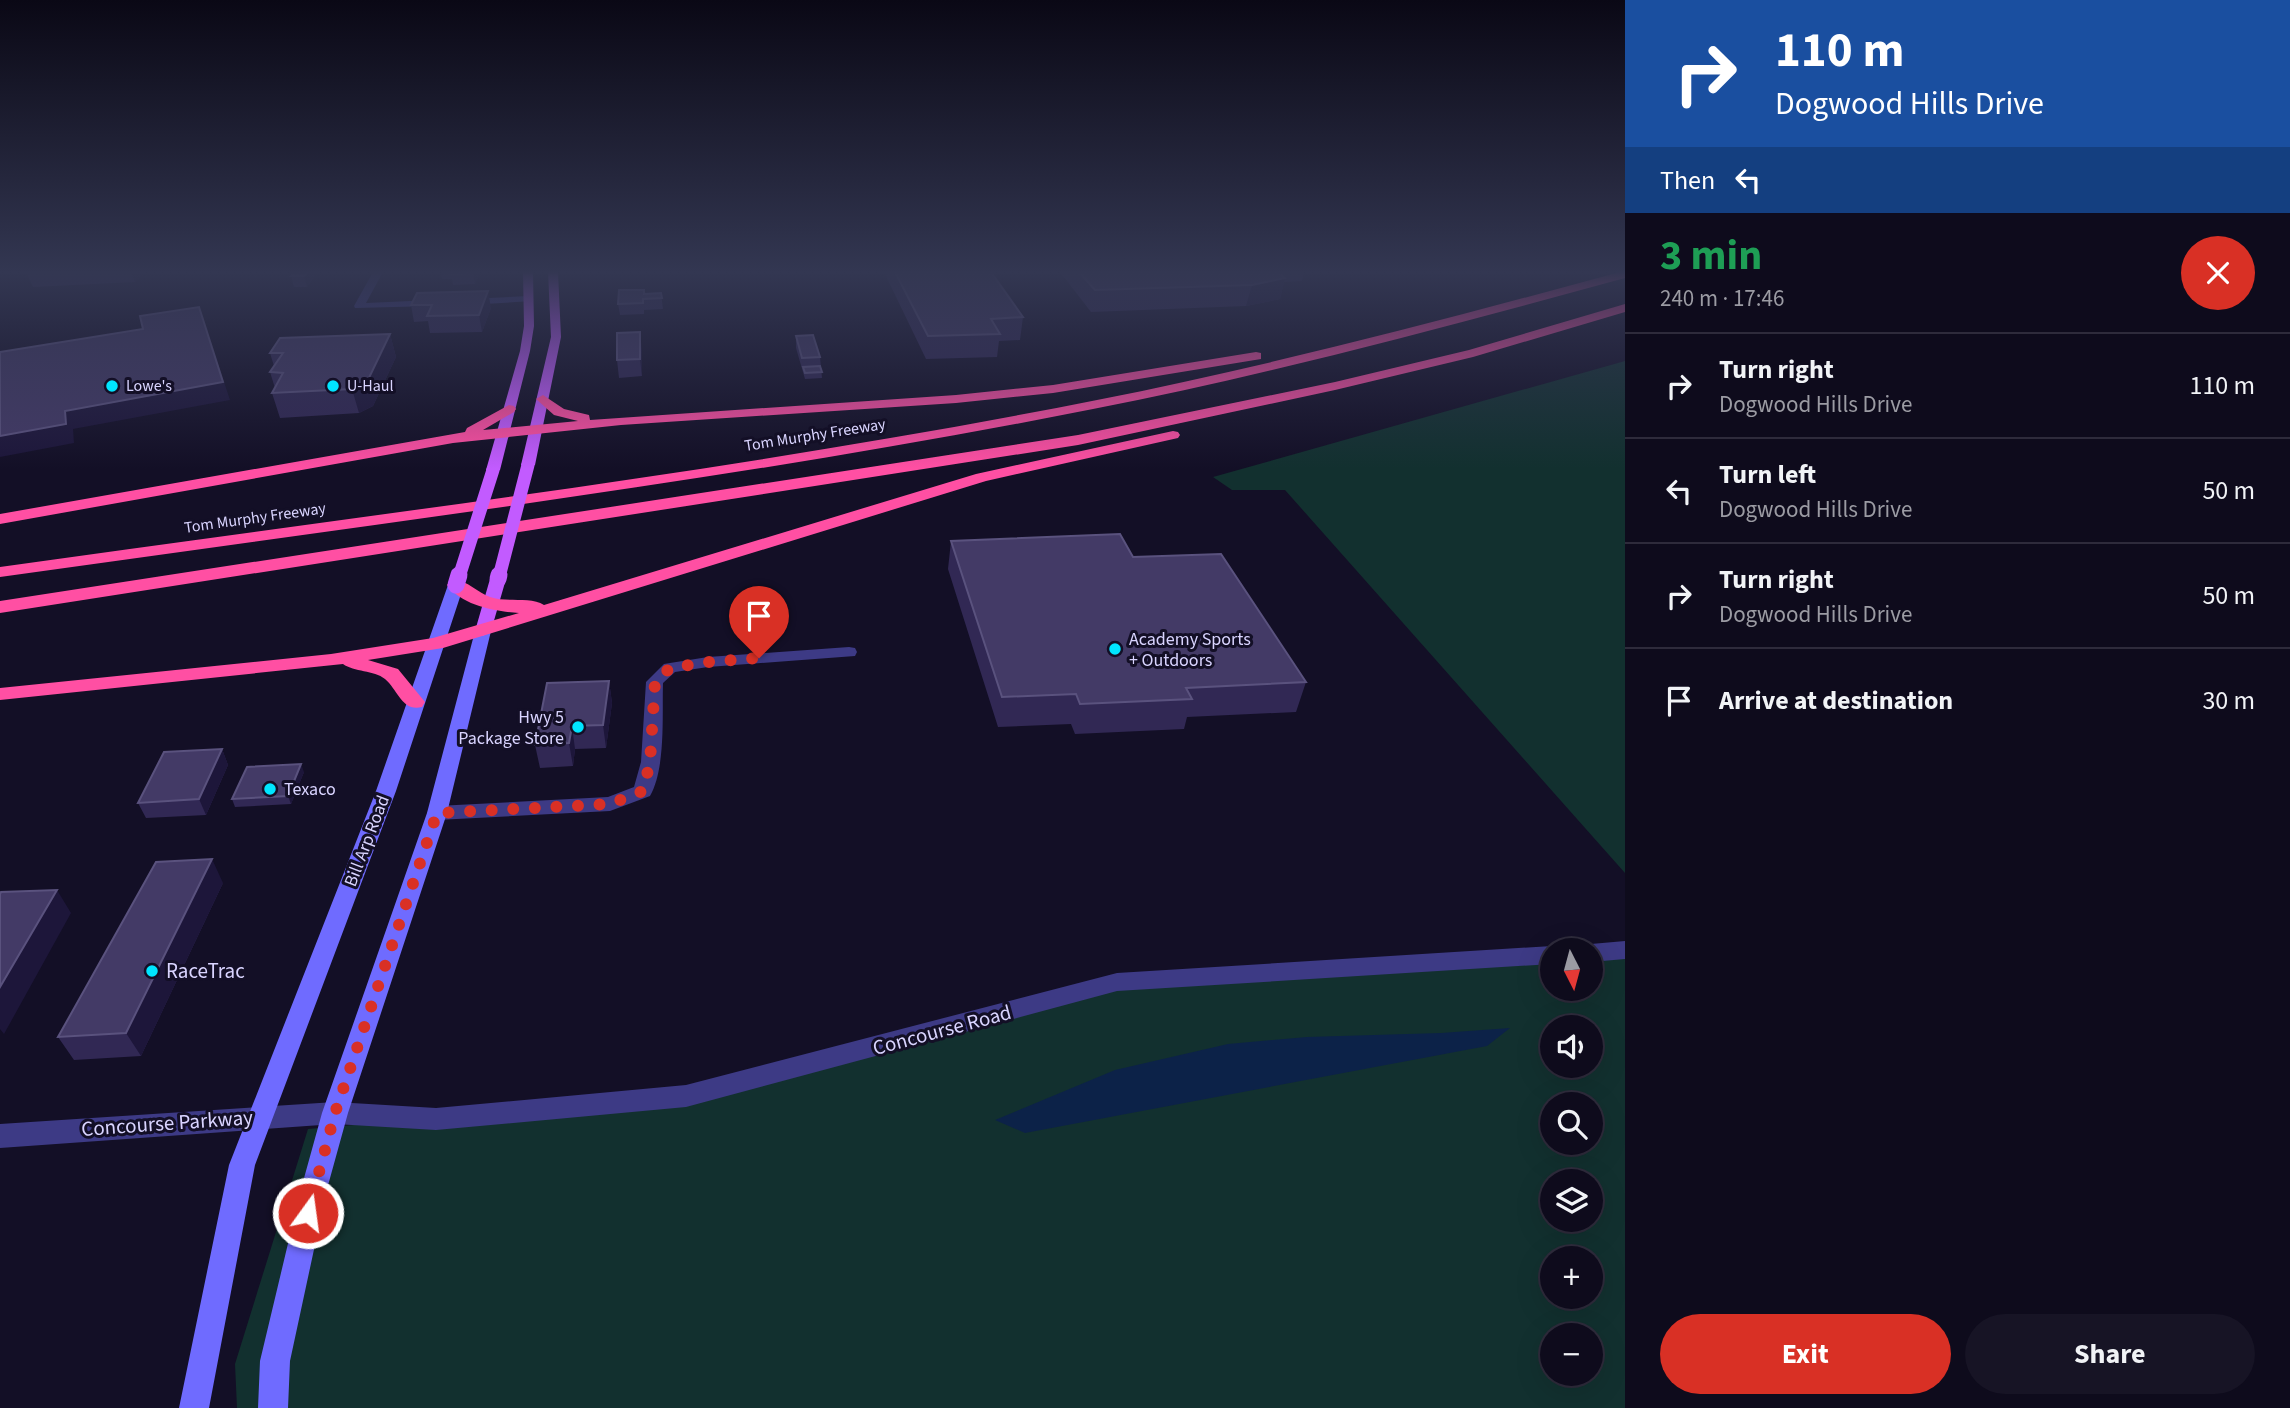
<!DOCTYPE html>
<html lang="en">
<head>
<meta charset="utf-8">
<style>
	:root { --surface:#0e0b1c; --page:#171425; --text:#f1f3f6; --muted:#9b9ba3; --line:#2e2b3b; --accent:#d93025 }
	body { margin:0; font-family:"Source Sans 3",sans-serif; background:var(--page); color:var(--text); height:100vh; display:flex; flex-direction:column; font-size:26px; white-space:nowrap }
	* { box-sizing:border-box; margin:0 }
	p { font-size:23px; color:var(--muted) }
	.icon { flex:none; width:38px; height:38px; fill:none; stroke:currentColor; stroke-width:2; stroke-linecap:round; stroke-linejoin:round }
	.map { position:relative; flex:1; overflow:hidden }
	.sheet { display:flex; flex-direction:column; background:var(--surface); width:665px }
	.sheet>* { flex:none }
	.banner { background:#1a4fa0; color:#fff; overflow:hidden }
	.needle { width:46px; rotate:174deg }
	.controls { position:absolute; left:1540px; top:938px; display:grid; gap:14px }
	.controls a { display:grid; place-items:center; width:63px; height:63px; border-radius:50%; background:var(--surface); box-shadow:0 7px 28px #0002,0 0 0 2px var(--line); font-size:35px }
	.pin { position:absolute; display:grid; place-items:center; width:60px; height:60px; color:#fff; margin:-72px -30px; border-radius:50% 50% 50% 0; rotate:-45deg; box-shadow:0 0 7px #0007 }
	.pin .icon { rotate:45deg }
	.me { position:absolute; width:77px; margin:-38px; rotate:14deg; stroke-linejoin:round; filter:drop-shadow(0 0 5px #0008) }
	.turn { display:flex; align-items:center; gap:24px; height:147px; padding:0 35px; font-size:32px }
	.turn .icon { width:91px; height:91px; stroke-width:2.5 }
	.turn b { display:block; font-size:49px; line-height:60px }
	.then { display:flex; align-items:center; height:66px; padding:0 35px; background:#0003; gap:14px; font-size:26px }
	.round { display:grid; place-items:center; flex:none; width:74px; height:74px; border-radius:37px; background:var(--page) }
	.head { display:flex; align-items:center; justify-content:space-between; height:119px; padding:0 35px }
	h1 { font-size:42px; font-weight:700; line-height:52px; color:#1e9e55 }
	.action { display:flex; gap:14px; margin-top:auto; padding:14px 35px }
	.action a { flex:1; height:80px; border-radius:42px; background:var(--accent); color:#fff; font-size:28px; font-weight:700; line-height:80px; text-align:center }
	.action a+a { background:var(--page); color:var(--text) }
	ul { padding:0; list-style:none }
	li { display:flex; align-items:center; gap:21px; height:105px; padding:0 35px; border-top:2px solid var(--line) }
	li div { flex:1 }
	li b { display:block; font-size:26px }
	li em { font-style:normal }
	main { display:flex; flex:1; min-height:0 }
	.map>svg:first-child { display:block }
	.green { fill:#12302f; fill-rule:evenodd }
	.water { fill:#0c2248 }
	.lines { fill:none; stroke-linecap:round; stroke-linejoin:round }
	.minor { fill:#3d3a85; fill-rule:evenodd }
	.secondary { fill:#6f6bff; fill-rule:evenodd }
	.primary { fill:#c25bff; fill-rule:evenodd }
	.motorway { fill:#ff4fa3; fill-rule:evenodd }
	.primary-bridge-far1 { stroke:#c25bff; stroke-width:13 }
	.primary-bridge { stroke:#c25bff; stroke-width:17 }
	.wall { fill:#312854 }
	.shaded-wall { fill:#1d163a }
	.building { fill:#433a66; stroke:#5a527e; stroke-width:2 }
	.route { stroke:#d93025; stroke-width:12; stroke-dasharray:0 21.6 }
	.poi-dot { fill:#00e5ff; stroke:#130f26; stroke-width:2.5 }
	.labels { text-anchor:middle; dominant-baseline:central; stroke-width:6; stroke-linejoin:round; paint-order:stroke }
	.far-poi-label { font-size:16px; fill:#d9d4ff; stroke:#130f26; text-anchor:start }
	.far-street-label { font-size:16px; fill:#d9d4ff; stroke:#130f26 }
	.poi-label { font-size:18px; fill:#d9d4ff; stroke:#130f26; text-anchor:start }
	.street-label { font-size:18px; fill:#d9d4ff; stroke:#130f26 }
	.near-poi-label { font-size:21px; fill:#d9d4ff; stroke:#130f26; text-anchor:start }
	.near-street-label { font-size:21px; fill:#d9d4ff; stroke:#130f26 }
</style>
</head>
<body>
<main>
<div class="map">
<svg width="1625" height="1408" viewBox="0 0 1625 1408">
	<rect width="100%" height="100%" fill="#130f26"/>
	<path class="green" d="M1625 361V873L1285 490H1232L1213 477Z
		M1625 950V1408H237L235 1364 308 1129 686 1096 1117 982 1552 955V989H1591V953ZM1552 1027H1591V1066H1552ZM1552 1104H1591V1143H1552ZM1552 1181H1591V1220H1552ZM1552 1258H1591V1297H1552ZM1552 1335H1591V1374H1552Z"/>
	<path class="water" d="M1510 1028 1487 1046 1025 1133 995 1120 1115 1070 1228 1044 1307 1037 1441 1033Z"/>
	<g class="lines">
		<path class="minor" d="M373 272H383L366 303 433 300 438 303 433 306 355 308 354 306Z
			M528 296 532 297V301L468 305 463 302 468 299Z
			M849 647 855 648 857 652 855 656 708 667 675 672 663 683C662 715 666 768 650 796L610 811 437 820 430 818 427 813 430 808 437 806 608 797 634 787 641 762 646 682 664 664 670 663 708 657Z
			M1625 941V959L1591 962V950H1581L1591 944Z
			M1552 946 1561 950H1552V964L1117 991 686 1107 436 1130 335 1124 0 1148V1124L335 1102 436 1108 686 1085 1117 973Z"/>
		<path class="secondary" d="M456 580 464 585 396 791 255 1165 209 1408H179L229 1165 376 791 448 585Z
			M483 626 491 631 447 813 348 1113 327 1189 290 1361 288 1408H258L260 1361 301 1189 322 1113 427 813 475 631Z"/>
		<path class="primary" d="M523 272H533L534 326 530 351 500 470 493 474 486 470 520 351 524 326Z
			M548 272H558L561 337 535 465 528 469 521 465 551 337Z
			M498 574 506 579 491 631 483 636 477 634 475 631 490 579Z"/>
		<path class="motorway" d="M1620 272H1625V278C1449 326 1272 374 1093 409 731 481 365 525 0 577V567C366 515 735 472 1097 400 1274 365 1447 319 1620 272Z
			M1625 304V312L1473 357 1335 390 1078 445 0 613V601L1078 435 1335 382 1469 350Z
			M1256 352 1261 353V359L1053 393 956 403 621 425 453 443 0 524V514L465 432 467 428 509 405 514 406 516 409 514 412 483 430 578 421 554 415 536 399 543 395 564 409 589 415 590 420 956 395 1053 385Z
			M1173 431 1178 432 1180 435 1178 438 986 481 443 648 368 660 398 669 425 702 422 707C402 712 398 690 385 679 374 670 354 672 343 664L0 700V688L331 654 433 638 519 613C494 611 463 606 447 585L450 581C464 577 476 592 490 597 506 603 530 596 544 605L976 474Z"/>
		<path class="primary-bridge-far1" d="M459 577 493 470
			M499 577 528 465"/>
		<path class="primary-bridge" d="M498 579 499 575
			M456 585 459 575"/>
	</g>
	<path class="wall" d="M26 272H144L135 282 33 287Z
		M294 272H318L307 287H294L291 276Z
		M441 272H480L475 284 453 285 452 279H442Z
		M884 272H991L1023 317 1020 340 999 341 997 357 926 359Z
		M1060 272H1304L1302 281 1284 282 1280 299 1246 306 1091 312Z
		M417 293 491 308 482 332 430 333 428 321 414 322 411 305Z
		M661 293 663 309 644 310V314L620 315 618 304 644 294Z
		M640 332 642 376 619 378 617 360Z
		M390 334 396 357 373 406 359 413 280 418 272 393 275 388 270 372 274 366 270 353Z
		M796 336 820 357 822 378 805 379 796 348Z
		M951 541 1133 557 1306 682 1296 712 1187 717 1184 729 1075 734 1071 724 998 727 948 569Z
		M609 681 612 703 606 748 575 749 573 766 540 768 535 745Z
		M222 749 228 765 206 815 146 818 138 803Z
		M304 772 291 804 235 807 232 799Z
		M223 883 141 1056 74 1060 58 1037Z"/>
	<path class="shaded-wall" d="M131 272H144L135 282Z
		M308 272H318L307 287 304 276Z
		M474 272H480L475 284 473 273Z
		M1285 278 1280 299 1246 306 1252 285Z
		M488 291 491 308 482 332 479 315Z
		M199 307 230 400 73 429 74 443 0 457V436L65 411Z
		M640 332 642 350V376L640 359Z
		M390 334 396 357 373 406 359 413 352 389Z
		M609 681 612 703 606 748 603 725Z
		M572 726 575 749 573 766 569 743Z
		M222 749 228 765 206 815 199 799Z
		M301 764 304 772 291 804 288 796Z
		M212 859 223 883 141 1056 126 1033Z
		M57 890 71 913 4 1034 0 1029V987Z"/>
	<path class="building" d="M294 272H308L304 276H291Z
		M452 272H474L473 273 451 274Z
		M895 272H991L1023 317 991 319 1000 334 928 336Z
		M1079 272H1278L1285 278 1252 285 1095 290Z
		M619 290H644V294L661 293 662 298 643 299V303L618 304Z
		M488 291 479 315 427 316 432 305H411L417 293Z
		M199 307 223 382 65 411 66 424 0 436V352L143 329 140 316Z
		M640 332V359L617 360V333Z
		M390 334 367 382 352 389 272 393 283 373 270 372 283 353H270L280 338Z
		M813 335 820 357 802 358 796 336Z
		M820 366 822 372 805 373 803 367Z
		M1120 534 1133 557 1221 554 1306 682 1186 688 1192 699 1080 704 1076 694 1002 697 951 541Z
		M609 681 603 725 572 726 569 743 535 745 547 683Z
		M222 749 199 799 138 803 164 752Z
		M301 764 288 796 232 799 247 767Z
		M212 859 126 1033 58 1037 156 862Z
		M57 890 0 987V894L1 892Z"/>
	<linearGradient id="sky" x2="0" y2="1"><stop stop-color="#0a0815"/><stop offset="0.58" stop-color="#333752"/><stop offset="1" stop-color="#333752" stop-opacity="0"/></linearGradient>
	<rect width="1625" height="469" fill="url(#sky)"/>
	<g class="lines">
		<path class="route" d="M308 1213 335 1113 437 813 610 804 643 791 650 762 655 682 670 668 708 662 759 658"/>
	</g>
	<g class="poi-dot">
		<circle cx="112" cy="386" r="7"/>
		<circle cx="333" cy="386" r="7"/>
		<circle cx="1115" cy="649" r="7"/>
		<circle cx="578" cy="727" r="7"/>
		<circle cx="270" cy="789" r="7"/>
		<circle cx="152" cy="971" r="7"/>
	</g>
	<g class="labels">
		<g class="far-poi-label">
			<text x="126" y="386">Lowe's</text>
			<text x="347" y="386">U-Haul</text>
		</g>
		<g class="far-street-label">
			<text transform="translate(815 435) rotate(-9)">Tom Murphy Freeway</text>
			<text transform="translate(255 518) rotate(-8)">Tom Murphy Freeway</text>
		</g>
		<g class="poi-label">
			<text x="1129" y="639">Academy Sports<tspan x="1129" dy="21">+ Outdoors</tspan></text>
			<text x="564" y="717" text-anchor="end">Hwy 5<tspan x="564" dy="21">Package Store</tspan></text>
			<text x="284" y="789">Texaco</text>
		</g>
		<g class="street-label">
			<text transform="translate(367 841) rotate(-69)">Bill Arp Road</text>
		</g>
		<g class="near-poi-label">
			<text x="166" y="971">RaceTrac</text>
		</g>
		<g class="near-street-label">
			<text transform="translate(942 1030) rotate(-15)">Concourse Road</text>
			<text transform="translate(167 1123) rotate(-4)">Concourse Parkway</text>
		</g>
	</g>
</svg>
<div class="controls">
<a><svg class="needle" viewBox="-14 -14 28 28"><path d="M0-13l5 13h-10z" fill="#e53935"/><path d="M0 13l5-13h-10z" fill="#9b9ba3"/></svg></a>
<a><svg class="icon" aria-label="sound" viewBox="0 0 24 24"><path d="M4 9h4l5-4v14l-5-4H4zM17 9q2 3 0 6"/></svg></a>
<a><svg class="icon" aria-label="search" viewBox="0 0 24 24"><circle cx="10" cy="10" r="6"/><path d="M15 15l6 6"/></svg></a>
<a><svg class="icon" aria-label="layers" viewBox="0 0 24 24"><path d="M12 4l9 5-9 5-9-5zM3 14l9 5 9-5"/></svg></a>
<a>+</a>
<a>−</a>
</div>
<div class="pin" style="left:759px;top:658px;background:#d93025"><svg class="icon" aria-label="arrive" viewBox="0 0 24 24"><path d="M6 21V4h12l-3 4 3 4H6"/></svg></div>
<svg class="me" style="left:308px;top:1213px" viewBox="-20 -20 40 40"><circle r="17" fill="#d93025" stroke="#fff" stroke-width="3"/><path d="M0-11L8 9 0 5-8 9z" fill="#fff"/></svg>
</div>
<section class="sheet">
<div class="banner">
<div class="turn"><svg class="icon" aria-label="right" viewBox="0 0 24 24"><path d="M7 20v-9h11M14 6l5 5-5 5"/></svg><div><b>110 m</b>Dogwood Hills Drive</div></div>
<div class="then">Then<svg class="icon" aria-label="left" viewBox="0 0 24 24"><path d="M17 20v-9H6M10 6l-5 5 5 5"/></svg></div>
</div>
<div class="head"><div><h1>3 min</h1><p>240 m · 17:46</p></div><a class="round" style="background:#d93025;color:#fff"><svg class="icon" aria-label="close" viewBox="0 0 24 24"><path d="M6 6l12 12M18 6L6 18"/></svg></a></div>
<ul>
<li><svg class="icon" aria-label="right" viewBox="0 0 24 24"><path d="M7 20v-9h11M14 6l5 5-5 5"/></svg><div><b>Turn right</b><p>Dogwood Hills Drive</p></div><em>110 m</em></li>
<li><svg class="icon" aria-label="left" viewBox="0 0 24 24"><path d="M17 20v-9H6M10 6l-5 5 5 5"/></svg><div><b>Turn left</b><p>Dogwood Hills Drive</p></div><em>50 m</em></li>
<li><svg class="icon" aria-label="right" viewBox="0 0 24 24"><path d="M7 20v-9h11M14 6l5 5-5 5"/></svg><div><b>Turn right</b><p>Dogwood Hills Drive</p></div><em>50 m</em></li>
<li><svg class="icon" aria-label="arrive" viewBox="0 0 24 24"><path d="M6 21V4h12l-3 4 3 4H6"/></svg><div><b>Arrive at destination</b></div><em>30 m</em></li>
</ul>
<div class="action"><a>Exit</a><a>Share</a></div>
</section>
</main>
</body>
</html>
